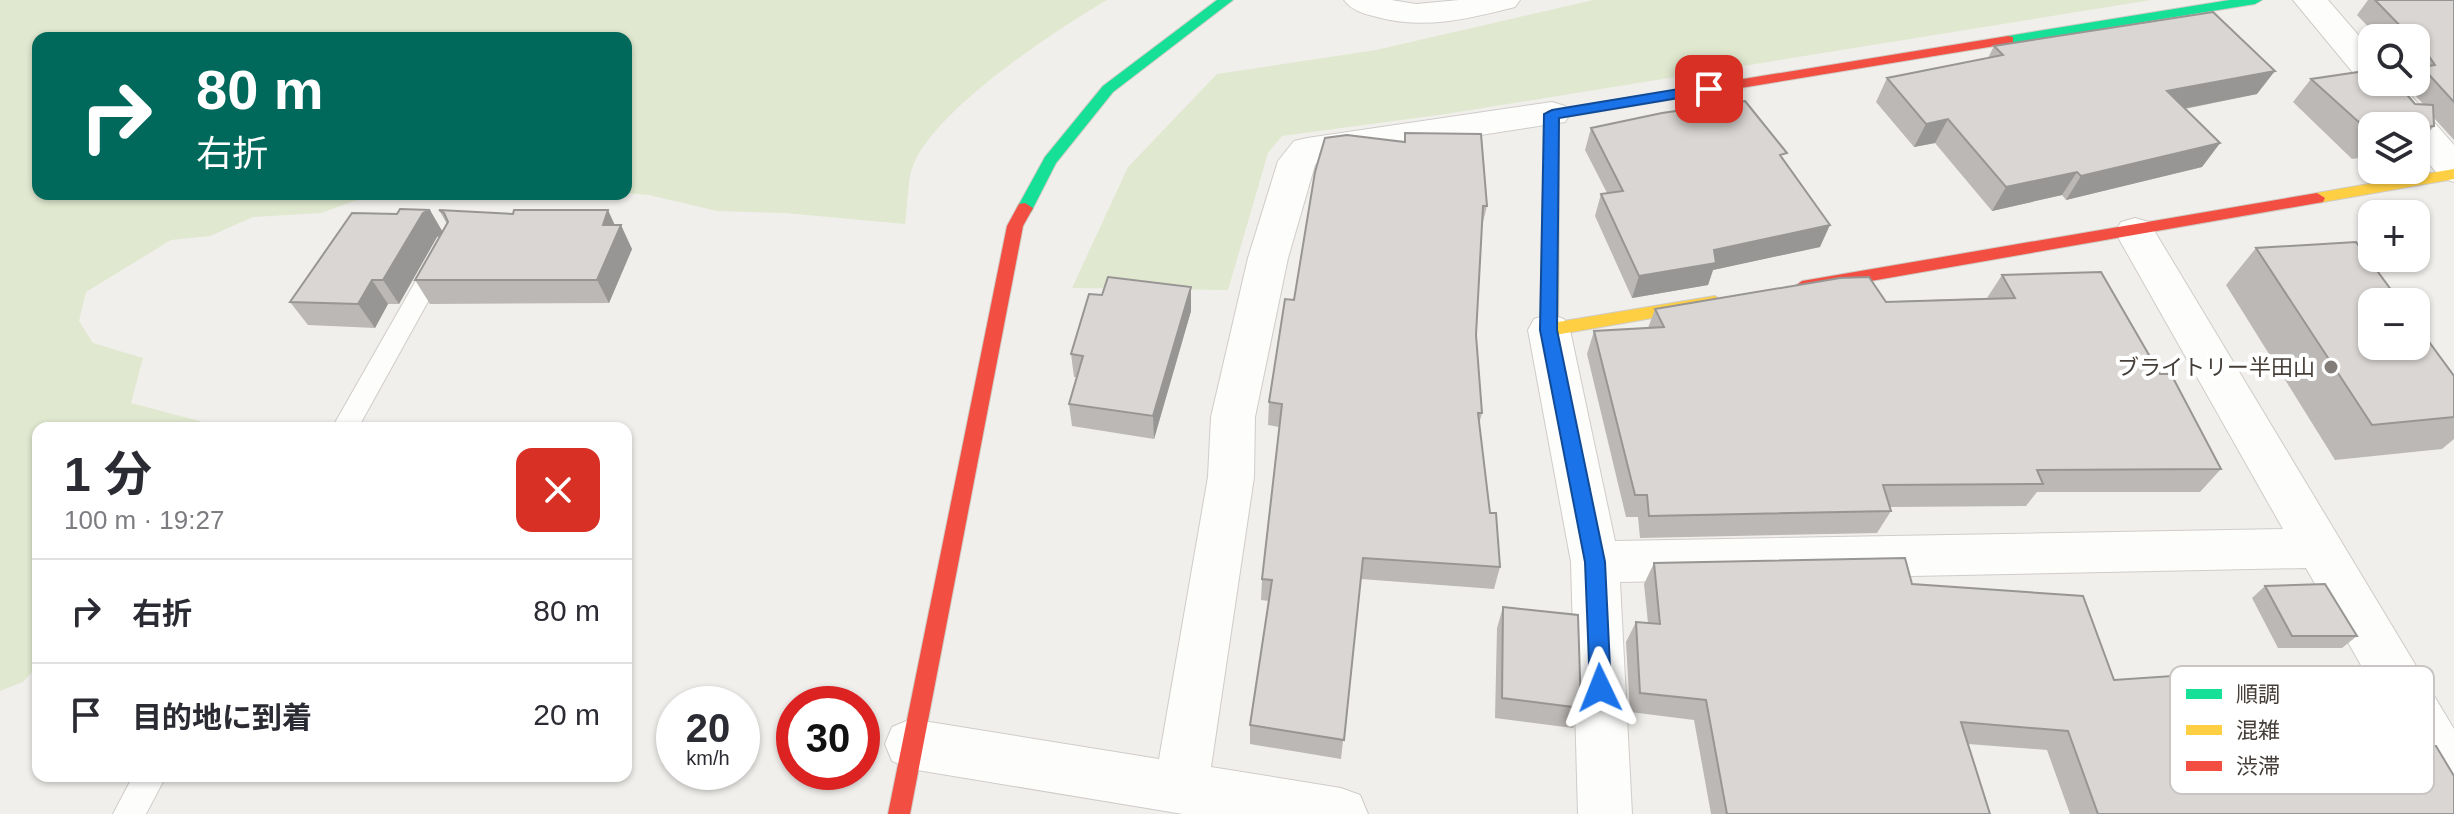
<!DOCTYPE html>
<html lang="ja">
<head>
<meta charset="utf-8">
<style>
	:root { --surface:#fff; --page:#f2f2f3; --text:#2b2b33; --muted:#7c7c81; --line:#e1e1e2 }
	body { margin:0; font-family:Arial,"Noto Sans JP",sans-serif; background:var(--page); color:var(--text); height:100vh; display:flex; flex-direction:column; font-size:30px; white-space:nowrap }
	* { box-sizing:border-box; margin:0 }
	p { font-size:26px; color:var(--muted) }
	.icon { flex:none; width:44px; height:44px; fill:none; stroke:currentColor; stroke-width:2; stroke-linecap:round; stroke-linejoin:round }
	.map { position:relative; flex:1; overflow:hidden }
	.side { position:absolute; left:32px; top:422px; width:600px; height:360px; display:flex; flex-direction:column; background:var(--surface); border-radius:16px; box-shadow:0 2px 6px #0004 }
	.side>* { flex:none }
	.hud { position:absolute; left:32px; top:32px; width:600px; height:168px; border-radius:16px; box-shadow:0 2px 6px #0004; background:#00695c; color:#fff; overflow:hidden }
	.tools { position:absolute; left:2358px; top:24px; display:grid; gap:16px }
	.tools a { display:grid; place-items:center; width:72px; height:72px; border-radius:16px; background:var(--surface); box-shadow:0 2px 6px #0004; font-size:40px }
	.speed { position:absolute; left:656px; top:686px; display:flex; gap:16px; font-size:40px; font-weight:700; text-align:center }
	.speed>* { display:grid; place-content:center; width:104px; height:104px; border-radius:50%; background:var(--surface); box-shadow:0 2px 6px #0004; line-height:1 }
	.speed small { font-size:20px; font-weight:400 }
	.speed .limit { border:12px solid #d22; background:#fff; color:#111 }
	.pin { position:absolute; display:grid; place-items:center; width:68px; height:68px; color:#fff; margin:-34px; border-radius:16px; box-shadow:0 4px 12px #0006 }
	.me { position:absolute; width:88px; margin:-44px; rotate:358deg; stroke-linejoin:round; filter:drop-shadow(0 0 6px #0008) }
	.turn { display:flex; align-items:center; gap:28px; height:168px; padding:0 32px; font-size:36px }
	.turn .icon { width:104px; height:104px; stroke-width:2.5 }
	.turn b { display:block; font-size:56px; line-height:68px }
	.round { display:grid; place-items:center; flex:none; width:84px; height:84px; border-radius:16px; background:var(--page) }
	.overview { display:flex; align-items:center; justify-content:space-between; height:136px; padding:0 32px }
	h1 { font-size:48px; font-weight:700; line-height:60px }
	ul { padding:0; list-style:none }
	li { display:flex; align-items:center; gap:24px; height:104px; padding:0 32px; border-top:2px solid var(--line) }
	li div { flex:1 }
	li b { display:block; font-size:30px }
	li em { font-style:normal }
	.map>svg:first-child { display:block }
	.green { fill:#e0e8cf }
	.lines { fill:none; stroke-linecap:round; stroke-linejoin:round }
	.lane-casing { stroke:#cfccc9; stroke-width:2 }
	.street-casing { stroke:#cfccc9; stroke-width:2 }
	.fast-casing { stroke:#cfcbc4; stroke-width:2 }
	.slow-casing { stroke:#cfcbc4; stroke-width:2 }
	.jam-casing { stroke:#cfcbc4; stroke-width:2 }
	.lane { fill:#fdfdfc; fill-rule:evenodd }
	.street { fill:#fdfdfc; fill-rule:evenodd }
	.fast { fill:#16e098; fill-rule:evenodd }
	.slow { fill:#ffcf43; fill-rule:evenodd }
	.jam { fill:#f24e42; fill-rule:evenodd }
	.wall { fill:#bbb8b5 }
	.shaded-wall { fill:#989694 }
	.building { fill:#d9d6d3; stroke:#989694; stroke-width:2 }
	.route { fill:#1a73e8; stroke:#114b97; stroke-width:2 }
	.poi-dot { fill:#827d78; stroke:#fff; stroke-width:3 }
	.labels { text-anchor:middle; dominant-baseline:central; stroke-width:8; stroke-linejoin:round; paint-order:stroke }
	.poi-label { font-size:22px; fill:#463f39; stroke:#fff; text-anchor:end }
	.key { fill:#fff; stroke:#c8c5c4; stroke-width:2 }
	.key-label { font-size:22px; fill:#463f39 }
</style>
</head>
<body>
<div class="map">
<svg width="2454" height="814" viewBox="0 0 2454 814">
	<rect width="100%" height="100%" fill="#f1efec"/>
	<path class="green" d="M0 0H1107C1053 32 940 106 914 163 907 179 908 205 905 224L785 213 717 211 649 195 626 193V38H38V194H483L360 199 321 213 253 217 210 236 171 240 86 292 79 321 93 343 143 358 131 403 226 428H38V665L23 682 0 691Z
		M1593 0H2151L1446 114 1282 136 1268 153 1228 290 1072 288 1128 167 1217 74 1376 50Z"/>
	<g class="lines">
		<g class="lane-casing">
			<path id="lane" d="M439 252 447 254 451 260 358 428H332L431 254Z
				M133 776H166L146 814H113Z"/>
		</g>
		<g class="street-casing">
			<path id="street" d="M1344 0H1391L1416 4 1459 0H1520L1515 7C1467 19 1426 30 1377 17 1365 14 1352 11 1344 0Z
				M2293 0H2328L2372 51V82H2399L2454 145V182L2441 178 2416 148V126H2397Z
				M1552 102 1565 106 1570 114 1565 122 1319 160 1315 165 1288 258 1255 417 1254 477 1211 767 1341 788 1360 795 1368 814H1183L911 769 892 761 885 744 892 727 911 719 1159 759 1208 477 1211 417 1248 258 1278 161 1294 141 1307 138Z
				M2135 218 2149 222 2454 729V803L2435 796 2306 568 1620 582 1632 814H1578L1571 562 1528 330 1534 319 1549 314 1564 319 1570 330 1615 541 2283 529 2115 232 2121 222Z"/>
		</g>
		<g class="fast-casing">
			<path id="fast" d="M1217 0H1233L1113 92 1056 163 1031 212H1019L1017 208 1045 157 1103 86Z
				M2230 0H2262L2255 4 2008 44 2001 40 2008 36Z"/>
		</g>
		<g class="slow-casing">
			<path id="slow" d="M2454 169V179L2317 203 2309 198 2317 193Z
				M1551 185 1559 190 1558 322 1715 296 1723 302 1721 306 1549 336 1543 335 1540 330 1543 190Z"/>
		</g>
		<g class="jam-casing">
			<path id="jam" d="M2008 36 2013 37V43L1559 118V190L1551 195 1543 190 1547 111Z
				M2317 193 2325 198 2323 202 1802 293 1794 287 1802 281Z
				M1025 203 1033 208 1023 226 910 814H888L1007 226 1019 204Z"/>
		</g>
		<use href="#lane" class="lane"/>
		<use href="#street" class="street"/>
		<use href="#fast" class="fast"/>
		<use href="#slow" class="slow"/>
		<use href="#jam" class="jam"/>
	</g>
	<path class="wall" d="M2368 0H2454V140L2434 118V126L2416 147V126H2372V156L2352 159 2293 102 2311 79 2415 104H2423L2407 86 2410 82H2416V38H2379L2357 15Z
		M1994 46 2257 94 2185 109 2220 143 2202 167 2066 200 2062 195 1992 211 1935 143 1914 147 1876 102 1887 78 1988 58Z
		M1591 128 1784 161 1820 247 1713 270 1708 285 1632 298 1595 216 1601 194 1607 193 1585 150Z
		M1405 133 1487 206 1481 230 1476 335 1482 413 1479 424 1490 513 1500 567 1494 589 1361 579 1341 759 1250 744V725L1269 601 1261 600 1262 579 1279 427 1268 425 1269 402 1294 300 1404 142Z
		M439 210 615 225 632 249 609 303 430 304 415 280 441 235 437 237 399 304H388L375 328 308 325 290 302 443 231 447 224Z
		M2256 248 2454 417V439L2442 449 2335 460 2226 285Z
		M2002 275 2160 374 2221 469 2200 492H2037L2026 506 1890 507 1891 511 1877 533 1640 538 1638 517H1626L1587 354 1594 331 1648 328 1655 309 1987 298Z
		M1191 311 1154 439 1072 426 1069 404 1077 377H1074L1071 354Z
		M1654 563 1912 584 2114 680 2454 814H2070L2047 750 1968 744 1990 814H1711L1694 720 1630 712 1626 642 1636 622 1648 623 1644 584Z
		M2265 586 2357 636 2342 648H2278L2252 598Z
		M1503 607 1581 708 1573 728 1495 718 1497 628Z"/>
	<path class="shaded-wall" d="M2275 71 2257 94 2151 115 2167 91Z
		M1948 119 1935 143 1914 147 1926 124Z
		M2220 143 2202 167 2066 200 2081 176Z
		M2077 172 2062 195 1992 211 2006 187Z
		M430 210 444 234 437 237 399 304 383 280 423 213Z
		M608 210 618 232 621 225 632 249 609 303 597 280 603 225Z
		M1830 225 1820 247 1713 270 1708 285 1632 298 1639 276 1714 250Z
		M372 280 388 304 375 328 358 304Z
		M1191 287V311L1154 439 1153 416Z"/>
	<path class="building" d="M2375 0H2454V102L2422 67 2435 65 2428 55 2416 42V38H2412Z
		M2213 12 2275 71 2167 91 2220 143 2081 176 2077 172 2006 187 1948 119 1926 124 1887 78 2003 55 1994 46Z
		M2372 70V82H2396L2415 104 2433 105 2434 126 2416 128V126H2372V134L2311 79Z
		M1745 101 1787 153 1780 155 1830 225 1714 250 1716 263 1639 276 1601 194 1623 191 1591 128 1662 113Z
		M1405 133 1481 134 1487 206H1483L1476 335 1482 413H1478L1490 513H1496L1500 567 1363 558 1344 740 1250 725 1272 580 1262 579 1282 404 1269 402 1285 299 1294 300 1315 172 1325 138 1347 135 1405 142Z
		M400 209 430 210 423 213 383 280H372L358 304 290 302 352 213 397 214Z
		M439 210 513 214 514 210H608L603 225H621L597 280H415L448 222 444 213Z
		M2356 242 2400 302H2372V346H2416V324L2454 376V417L2372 425 2256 248Z
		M2101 272 2160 374H2171L2221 469 2037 470 2043 484 1883 485 1891 511 1649 516 1647 495H1635L1594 331 1664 327 1655 309 1840 278 1869 277 1886 302 2015 298 2002 275Z
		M1108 277 1191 287 1153 416 1069 404 1083 356 1071 354 1089 294 1102 295Z
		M1905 558 1912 584 2083 596 2114 680 2246 671 2288 748 2436 746 2454 776V814H2098L2068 731 1961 722 1990 814H1727L1706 700 1640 693 1636 622 1660 624 1654 563Z
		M2325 584 2357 636H2292L2265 586Z
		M1503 607 1578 615 1581 708 1502 698Z"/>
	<path class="route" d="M1709 84 1716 89 1714 92 1559 118 1557 330 1605 562 1611 688 1608 695 1600 697 1593 695 1590 688 1585 562 1540 330 1544 114 1552 110Z"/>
	<circle class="poi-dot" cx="2331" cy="367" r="8"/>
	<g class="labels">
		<g class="poi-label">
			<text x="2315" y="367">ブライトリー半田山</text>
		</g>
	</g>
	<rect x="2170" y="666" width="264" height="128" rx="12" class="key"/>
	<rect x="2186" y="689" width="36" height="10" fill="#16e098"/>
	<rect x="2186" y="725" width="36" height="10" fill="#ffcf43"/>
	<rect x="2186" y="761" width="36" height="10" fill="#f24e42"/>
	<g class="key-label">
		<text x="2236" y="702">順調</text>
		<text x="2236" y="738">混雑</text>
		<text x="2236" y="774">渋滞</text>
	</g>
</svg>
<div class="tools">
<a><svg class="icon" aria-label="search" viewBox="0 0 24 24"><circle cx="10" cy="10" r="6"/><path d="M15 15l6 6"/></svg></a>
<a><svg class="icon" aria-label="layers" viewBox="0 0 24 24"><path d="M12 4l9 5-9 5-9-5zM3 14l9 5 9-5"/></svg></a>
<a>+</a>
<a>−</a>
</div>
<div class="speed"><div>20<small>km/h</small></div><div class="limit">30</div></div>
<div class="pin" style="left:1709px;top:89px;background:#d93025"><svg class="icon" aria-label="arrive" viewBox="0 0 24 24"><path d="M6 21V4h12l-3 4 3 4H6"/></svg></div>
<svg class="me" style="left:1600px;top:688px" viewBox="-20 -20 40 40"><path d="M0-17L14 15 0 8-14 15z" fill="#1a73e8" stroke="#fff" stroke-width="4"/></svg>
<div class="hud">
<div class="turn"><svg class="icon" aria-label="right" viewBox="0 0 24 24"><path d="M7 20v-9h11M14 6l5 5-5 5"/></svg><div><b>80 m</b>右折</div></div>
</div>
<section class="side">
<div class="overview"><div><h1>1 分</h1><p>100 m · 19:27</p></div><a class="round" style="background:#d93025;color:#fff"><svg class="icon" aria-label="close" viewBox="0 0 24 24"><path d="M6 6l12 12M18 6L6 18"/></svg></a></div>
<ul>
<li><svg class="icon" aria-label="right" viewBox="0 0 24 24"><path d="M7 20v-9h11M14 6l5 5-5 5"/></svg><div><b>右折</b></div><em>80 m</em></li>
<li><svg class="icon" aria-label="arrive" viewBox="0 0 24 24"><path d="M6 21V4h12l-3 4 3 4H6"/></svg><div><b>目的地に到着</b></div><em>20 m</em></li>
</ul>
</section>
</div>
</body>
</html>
